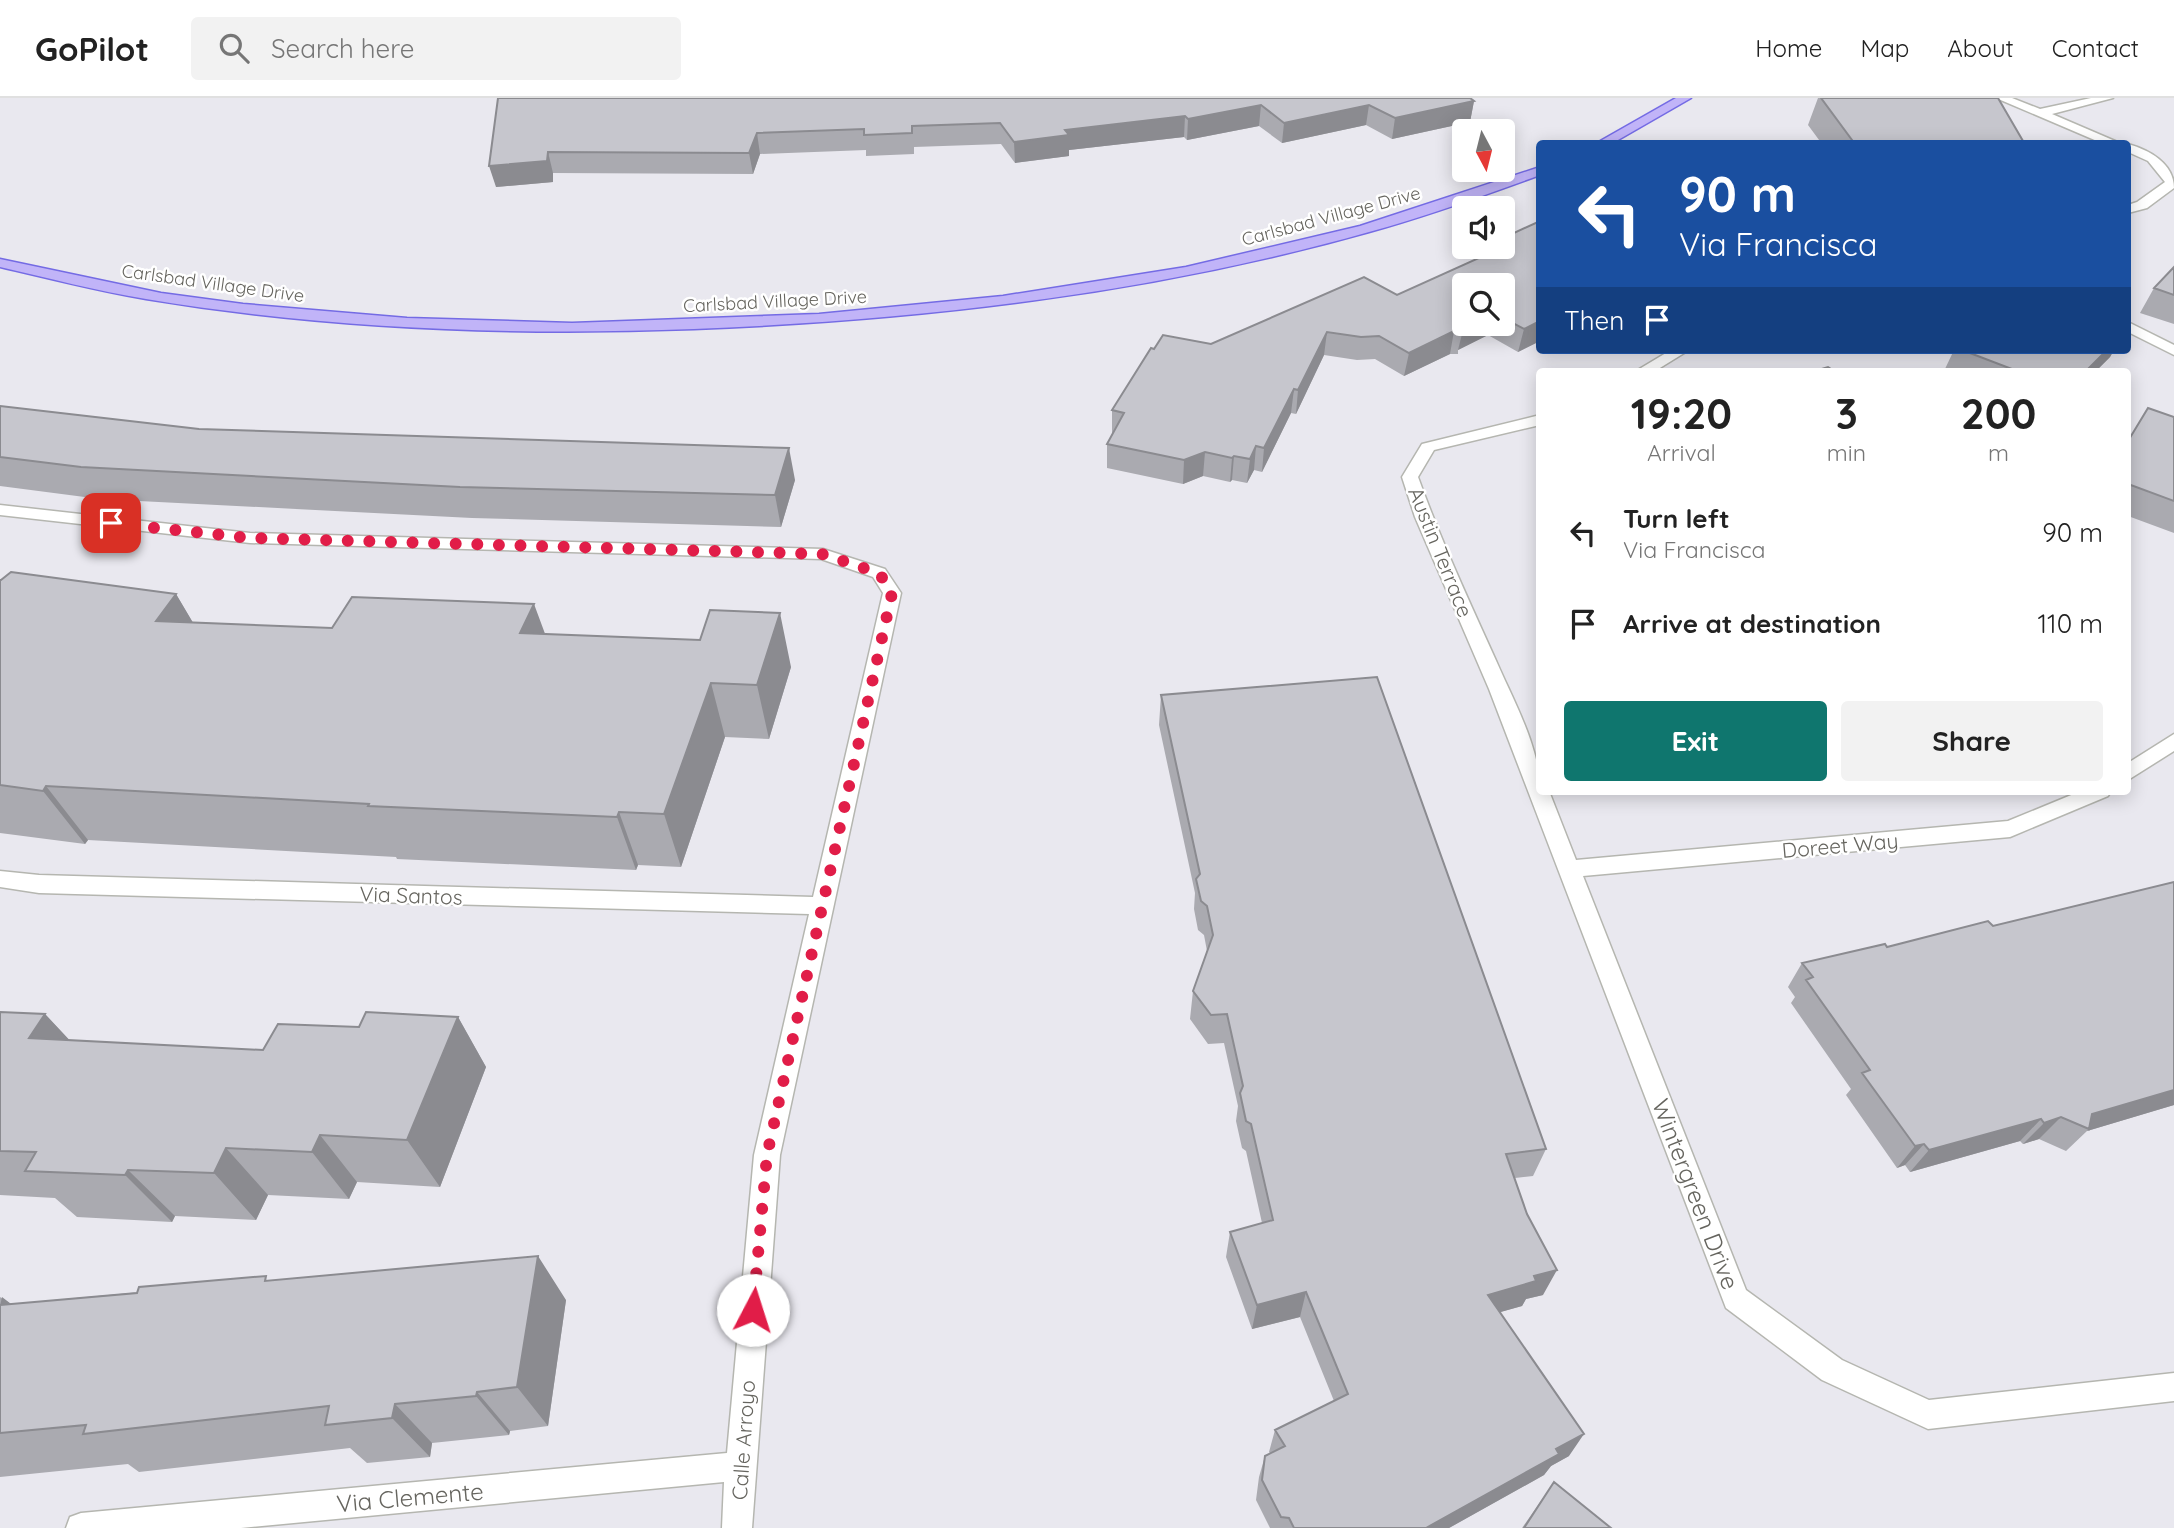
<!DOCTYPE html>
<html lang="en">
<head>
<meta charset="utf-8">
<style>
	:root { --surface:#fff; --page:#f2f2f2; --text:#222; --muted:#767676; --line:#e0e0e0; --accent:#0f766e }
	body { margin:0; font-family:Quicksand,sans-serif; background:var(--page); color:var(--text); height:100vh; display:flex; flex-direction:column; font-size:26px; white-space:nowrap }
	* { box-sizing:border-box; margin:0 }
	p { font-size:23px; color:var(--muted) }
	.icon { flex:none; width:38px; height:38px; fill:none; stroke:currentColor; stroke-width:2; stroke-linecap:round; stroke-linejoin:round }
	.map { position:relative; flex:1; overflow:hidden }
	.sheet { position:absolute; left:1536px; top:270px; width:595px; height:427px; display:flex; flex-direction:column; background:var(--surface); border-radius:7px; box-shadow:0 4px 18px #0003 }
	.sheet>* { flex:none }
	.top-card { position:absolute; left:1536px; top:42px; width:595px; height:214px; border-radius:7px; box-shadow:0 4px 18px #0003; background:#1a4fa0; color:#fff; overflow:hidden }
	.needle { width:46px; rotate:173deg }
	.fabs { position:absolute; left:1452px; top:21px; display:grid; gap:14px }
	.fabs a { display:grid; place-items:center; width:63px; height:63px; border-radius:7px; background:var(--surface); box-shadow:0 4px 18px #0003; font-size:35px }
	.pin { position:absolute; display:grid; place-items:center; width:60px; height:60px; color:#fff; margin:-30px; border-radius:14px; box-shadow:0 4px 10px #0006 }
	.me { position:absolute; width:77px; margin:-38px; rotate:5deg; stroke-linejoin:round; filter:drop-shadow(0 0 5px #0008) }
	.turn { display:flex; align-items:center; gap:24px; height:147px; padding:0 28px; font-size:32px }
	.turn .icon { width:91px; height:91px; stroke-width:2.5 }
	.turn b { display:block; font-size:49px; line-height:60px }
	.then { display:flex; align-items:center; height:66px; padding:0 28px; background:#0003; gap:14px; font-size:26px }
	.eta { display:flex; justify-content:space-evenly; align-items:center; height:119px; text-align:center }
	.eta b { font-size:42px; font-weight:700; line-height:49px }
	.button { display:flex; gap:14px; margin-top:auto; padding:14px 28px }
	.button a { flex:1; height:80px; border-radius:7px; background:var(--accent); color:#fff; font-size:28px; font-weight:700; line-height:80px; text-align:center }
	.button a+a { background:var(--page); color:var(--text) }
	ul { padding:0; list-style:none }
	li { display:flex; align-items:center; gap:21px; height:91px; padding:0 28px }
	li div { flex:1 }
	li b { display:block; font-size:26px }
	li em { font-style:normal }
	header { display:flex; align-items:center; gap:42px; box-sizing:border-box; height:98px; padding:0 35px; background:var(--surface); border-bottom:2px solid var(--line) }
	header strong { font-size:33px }
	nav { display:flex; gap:38px; margin-inline-start:auto; font-size:24px }
	.search { width:490px; height:63px; background:var(--page); display:flex; align-items:center; gap:18px; box-sizing:border-box; padding:0 24px; border-radius:7px; color:var(--muted); font-size:26px }
	.map>svg:first-child { display:block }
	.lines { fill:none; stroke-linecap:round; stroke-linejoin:round }
	.minor-casing { stroke:#b5b6b0; stroke-width:3 }
	.primary-casing { stroke:#746be4; stroke-width:3 }
	.minor { fill:#fff; fill-rule:evenodd }
	.primary { fill:#c1b4f8; fill-rule:evenodd }
	.wall { fill:#aaaab0; fill-rule:evenodd }
	.shaded-wall { fill:#8b8b90 }
	.building { fill:#c6c6cd; stroke:#8b8b90; stroke-width:2 }
	.route { stroke:#e11d48; stroke-width:12; stroke-dasharray:0 21.6 }
	.labels { text-anchor:middle; dominant-baseline:central; stroke-width:5; stroke-linejoin:round; paint-order:stroke }
	.far-street-label { font-size:18px; fill:#66655f; stroke:#fff }
	.street-label { font-size:21px; fill:#66655f; stroke:#fff }
	.near-street-label { font-size:24px; fill:#66655f; stroke:#fff }
</style>
</head>
<body>
<header>
<strong>GoPilot</strong>
<div class="search"><svg class="icon" aria-label="search" viewBox="0 0 24 24"><circle cx="10" cy="10" r="6"/><path d="M15 15l6 6"/></svg>Search here</div>
<nav><a>Home</a><a>Map</a><a>About</a><a>Contact</a></nav>
</header>
<div class="map">
<svg width="2174" height="1430" viewBox="0 0 2174 1430">
	<rect width="100%" height="100%" fill="#e9e8ef"/>
	<g class="lines">
		<g class="minor-casing">
			<path id="minor" d="M1996 0H2012L2040 11 2091 0H2113L2052 16 2122 46H2104Z
				M2128 46C2149 52 2174 65 2174 90L2147 110 2128 115V107L2137 104 2165 84 2148 63 2128 54Z
				M2128 224 2174 247V257L2128 234Z
				M1671 252H1689L1655 273H1636Z
				M1540 317V327L1434 352 1418 379C1441 443 1470 505 1498 567 1515 606 1540 650 1540 693H1549L1576 762 2008 723 2081 693H2111L2108 698 2010 739 1583 778 1746 1192 1842 1262 1929 1302 2174 1275V1303L1928 1331 1822 1282 1726 1210 1489 591 1415 419 1402 379 1422 346Z
				M0 407 250 435 823 451 885 471 901 495 780 1057 752 1430H722L724 1384 241 1430H66L70 1419 81 1415 727 1355 754 1057 809 816 39 795 0 789V773L39 777 813 799 883 495 873 479 821 461 250 445 0 417Z
				M2174 636V653L2128 682V665Z"/>
		</g>
		<g class="primary-casing">
			<path id="primary" d="M1676 0H1691L1611 46H1595Z
				M1540 69V77C1483 98 1427 118 1369 134 1149 196 921 222 694 231 511 238 326 231 146 201 97 193 48 180 0 169V161L161 195 243 206 407 220 572 225 819 216 1003 198 1186 169 1360 128Z"/>
		</g>
		<use href="#minor" class="minor"/>
		<use href="#primary" class="primary"/>
	</g>
	<path class="wall" d="M498 0 1474 3 1470 24 1392 41 1366 27 1282 45 1259 28 1187 42 1184 39 1069 52V58L1015 65 1001 46 914 49V56L866 58V52L760 56 753 76 553 75V84L496 89Z
		M1818 0H1998L2022 46H1822L1808 27Z
		M1540 123V243L1518 254 1488 237 1458 252V256H1450L1404 278 1375 261 1357 262 1324 257 1296 316 1291 315 1262 374 1254 372 1247 385 1232 382 1230 384 1203 378 1183 386 1107 370V346L1112 336V312L1154 251 1211 246 1397 197 1500 150 1501 149H1503V140ZM1503 187V226H1465Z
		M2174 169V226L2140 215 2154 190Z
		M1954 252H2114L2110 259 2096 273H1944Z
		M0 308 199 331 795 382 781 429 472 420 100 401 0 388Z
		M2174 319V435L2128 418V342Z
		M0 482 176 496 193 525 545 536 791 569 769 641 725 639 681 769 638 767 636 772 397 761 396 759 88 742 85 746 0 735Z
		M1161 597 1546 1051 1533 1078 1515 1080 1543 1197 1526 1201 1522 1208 1500 1214 1569 1358 1551 1368 1544 1377 1449 1430H1270L1256 1402 1259 1379 1265 1358 1270 1355 1269 1354 1275 1332 1334 1303 1300 1219 1252 1231 1226 1159 1230 1134 1262 1125 1246 1053 1242 1050 1236 1023 1238 1008 1224 945 1208 946 1190 921 1193 893 1207 853 1204 837 1198 832 1194 811 1195 795 1159 627Z
		M2174 784V1007L2087 1033 2066 1053 2039 1041 2023 1046 2020 1043 1910 1074 1905 1067 1897 1070 1846 997 1851 991 1791 905 1795 899 1788 889 1802 865 1993 828Z
		M0 914 45 916 70 943 263 952 359 929 458 919 486 969 440 1089 357 1084 349 1101 268 1097 256 1122 175 1118 172 1124 77 1119 55 1100 0 1097Z
		M270 1182 566 1202 548 1328 510 1333 509 1337 432 1345 430 1359 367 1365 350 1350 139 1374 128 1366 0 1379V1199L11 1206Z
		M1554 1384 1611 1430H1522Z"/>
	<path class="shaded-wall" d="M1474 3 1470 24 1392 41 1395 20Z
		M1261 7 1259 28 1187 42 1188 21Z
		M1369 7 1366 27 1282 45 1284 25Z
		M1185 18 1184 39 1069 52V58L1015 65 1014 44 1065 32Z
		M757 35 760 56 753 76 749 55Z
		M548 54 553 75V84L496 89 489 68Z
		M1540 223V243L1518 254 1524 231Z
		M1469 226H1491L1488 237 1458 252 1463 232 1459 230Z
		M1454 233 1450 256 1404 278 1409 255Z
		M1327 234 1324 257 1296 316 1298 292Z
		M2107 252H2114L2110 259 2096 273H2086Z
		M1294 291 1291 315 1262 374 1264 350Z
		M1256 348 1254 372 1247 385 1250 361Z
		M789 350 795 382 781 429 775 397Z
		M1205 354 1203 378 1183 386 1184 362Z
		M1234 358 1232 382 1230 384 1232 360Z
		M176 496 208 550 156 523Z
		M534 506 554 560 520 535Z
		M780 515 791 569 769 641 757 587Z
		M711 585 725 639 681 769 664 716Z
		M46 688 88 742 85 746 43 693Z
		M619 714 638 767 636 772 617 719Z
		M45 916 92 966 29 940Z
		M458 919 486 969 440 1089 407 1042Z
		M2174 992V1007L2087 1033 2089 1031 2092 1016Z
		M2061 1019 2039 1041 2023 1046 2044 1025Z
		M2041 1021 2020 1043 1910 1074 1929 1052Z
		M320 1037 357 1084 349 1101 312 1054Z
		M1924 1046 1905 1067 1897 1070 1915 1048Z
		M226 1050 268 1097 256 1122 214 1075Z
		M128 1072 175 1118 172 1124 125 1077Z
		M538 1158 566 1202 548 1328 517 1289Z
		M1557 1172 1543 1197 1526 1201 1522 1208 1476 1221 1488 1197 1534 1178Z
		M1306 1194 1300 1219 1252 1231 1257 1207Z
		M2 1199 58 1242 0 1208Z
		M477 1294 510 1333 509 1337 476 1298Z
		M395 1306 432 1345 430 1359 392 1320Z
		M1584 1336 1569 1358 1551 1368 1544 1377 1449 1430H1426L1556 1351Z"/>
	<path class="building" d="M498 0H1470L1474 3 1395 20 1369 7 1284 25 1261 7 1188 21 1185 18 1065 32 1069 37 1014 44 1000 25 912 28V35L864 37V31L757 35 749 55 548 54 547 63 489 68Z
		M1821 0H1998L2023 43 2014 46H1855Z
		M1540 123V223L1524 231 1503 220V187H1465V226H1469L1459 230 1463 232 1454 233 1409 255 1379 238 1361 239 1327 234 1298 292 1294 291 1264 350 1256 348 1250 361 1234 358 1232 360 1205 354 1184 362 1107 346 1124 315 1112 312 1151 250 1154 251 1163 237 1211 246 1364 179 1397 197 1512 145 1503 140Z
		M2174 169V197L2154 190Z
		M1962 252H2107L2086 273H2017Z
		M1828 269 1834 273H1815Z
		M0 308 199 331 789 350 775 397 460 389 81 369 0 359Z
		M2148 310 2174 319V403L2128 386V343Z
		M11 474 176 496 156 523 332 530 352 499 534 506 520 535 700 542 710 512 780 515 757 587 711 585 664 716 619 714 617 719 368 708 369 706 46 688 43 693 0 687V482H1Z
		M1377 579 1546 1051 1506 1056 1527 1116 1557 1172 1534 1178 1536 1183 1488 1197 1584 1336 1556 1351 1559 1356 1426 1430H1294L1289 1420 1281 1419 1262 1382 1265 1358 1285 1348 1275 1332 1348 1296 1306 1194 1257 1207 1230 1134 1273 1122 1251 1026 1246 1023 1240 995 1243 988 1227 916 1211 917 1193 893 1213 837 1207 808 1201 803 1196 781 1200 776 1161 597Z
		M2174 784V992L2092 1016 2089 1031 2061 1019 2044 1025 2041 1021 1929 1052 1924 1046 1915 1048 1862 975 1870 972 1806 882 1813 879 1802 865 1885 846 1887 849 1988 823 1993 828Z
		M0 914 45 916 29 940 263 952 278 926 359 929 366 914 458 919 407 1042 320 1037 312 1054 226 1050 214 1075 128 1072 125 1077 25 1073 36 1054 0 1053Z
		M538 1158 517 1289 477 1294 476 1298 395 1306 392 1320 325 1327 329 1308 83 1336 86 1327 0 1335V1207L137 1195 139 1189 266 1178 265 1183Z
		M1554 1384 1611 1430H1524Z"/>
	<g class="lines">
		<path class="route" d="M111 425 250 440 822 456 879 475 892 495 767 1057 753 1212"/>
	</g>
	<g class="labels">
		<g class="far-street-label">
			<text transform="translate(1331 118) rotate(-15)">Carlsbad Village Drive</text>
			<text transform="translate(213 185) rotate(8)">Carlsbad Village Drive</text>
			<text transform="translate(775 203) rotate(-3)">Carlsbad Village Drive</text>
		</g>
		<g class="street-label">
			<text transform="translate(1441 454) rotate(68)">Austin Terrace</text>
			<text transform="translate(1840 747) rotate(-5)">Doreet Way</text>
			<text transform="translate(411 797) rotate(2)">Via Santos</text>
			<text transform="translate(743 1342) rotate(-86)">Calle Arroyo</text>
		</g>
		<g class="near-street-label">
			<text transform="translate(1696 1096) rotate(69)">Wintergreen Drive</text>
			<text transform="translate(410 1399) rotate(-5)">Via Clemente</text>
		</g>
	</g>
</svg>
<div class="fabs">
<a><svg class="needle" viewBox="-14 -14 28 28"><path d="M0-13l5 13h-10z" fill="#e53935"/><path d="M0 13l5-13h-10z" fill="#767676"/></svg></a>
<a><svg class="icon" aria-label="sound" viewBox="0 0 24 24"><path d="M4 9h4l5-4v14l-5-4H4zM17 9q2 3 0 6"/></svg></a>
<a><svg class="icon" aria-label="search" viewBox="0 0 24 24"><circle cx="10" cy="10" r="6"/><path d="M15 15l6 6"/></svg></a>
</div>
<div class="pin" style="left:111px;top:425px;background:#d93025"><svg class="icon" aria-label="arrive" viewBox="0 0 24 24"><path d="M6 21V4h12l-3 4 3 4H6"/></svg></div>
<svg class="me" style="left:753px;top:1212px" viewBox="-20 -20 40 40"><circle r="19" fill="#fff"/><path d="M0-13L10 11 0 6-10 11z" fill="#e11d48"/></svg>
<div class="top-card">
<div class="turn"><svg class="icon" aria-label="left" viewBox="0 0 24 24"><path d="M17 20v-9H6M10 6l-5 5 5 5"/></svg><div><b>90 m</b>Via Francisca</div></div>
<div class="then">Then<svg class="icon" aria-label="arrive" viewBox="0 0 24 24"><path d="M6 21V4h12l-3 4 3 4H6"/></svg></div>
</div>
<section class="sheet">
<div class="eta">
<div><b>19:20</b><p>Arrival</p></div>
<div><b>3</b><p>min</p></div>
<div><b>200</b><p>m</p></div>
</div>
<ul>
<li><svg class="icon" aria-label="left" viewBox="0 0 24 24"><path d="M17 20v-9H6M10 6l-5 5 5 5"/></svg><div><b>Turn left</b><p>Via Francisca</p></div><em>90 m</em></li>
<li><svg class="icon" aria-label="arrive" viewBox="0 0 24 24"><path d="M6 21V4h12l-3 4 3 4H6"/></svg><div><b>Arrive at destination</b></div><em>110 m</em></li>
</ul>
<div class="button"><a>Exit</a><a>Share</a></div>
</section>
</div>
</body>
</html>
